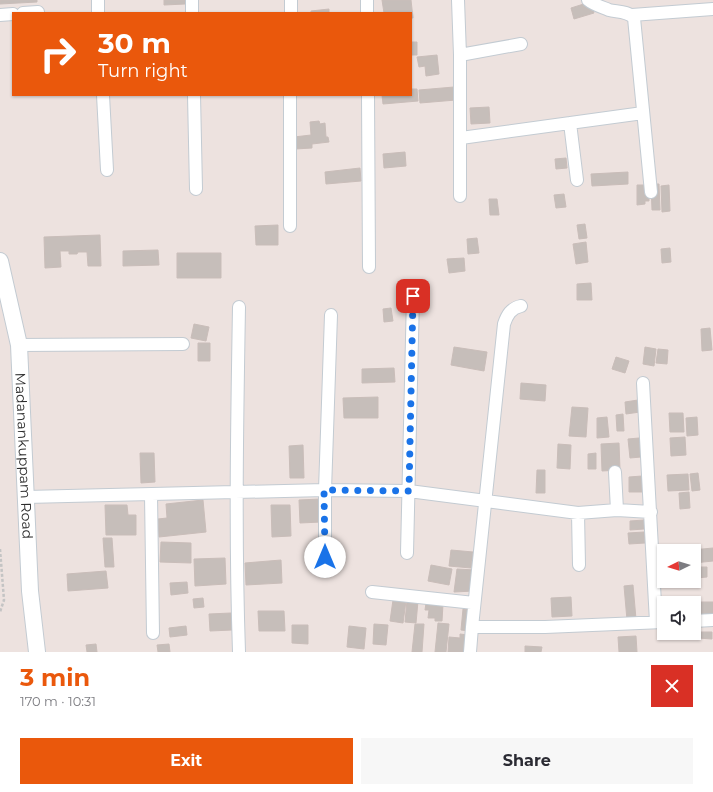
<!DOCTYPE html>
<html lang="en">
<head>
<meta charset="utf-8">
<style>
	:root { --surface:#fff; --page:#f7f7f7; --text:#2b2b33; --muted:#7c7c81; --accent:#ea580c }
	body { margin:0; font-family:Montserrat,sans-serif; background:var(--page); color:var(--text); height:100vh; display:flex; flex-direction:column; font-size:15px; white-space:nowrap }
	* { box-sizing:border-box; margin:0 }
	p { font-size:13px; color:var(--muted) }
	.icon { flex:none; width:22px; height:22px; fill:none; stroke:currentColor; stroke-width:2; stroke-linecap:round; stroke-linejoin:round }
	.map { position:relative; height:652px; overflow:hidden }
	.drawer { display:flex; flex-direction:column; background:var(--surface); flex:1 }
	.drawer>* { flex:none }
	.guide { position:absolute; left:12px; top:12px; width:400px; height:84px; border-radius:0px; box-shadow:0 1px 3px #0004; background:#ea580c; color:#fff; overflow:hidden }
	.needle { width:26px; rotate:265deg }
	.tools { position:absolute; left:657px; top:544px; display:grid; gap:8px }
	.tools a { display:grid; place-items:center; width:44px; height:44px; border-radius:0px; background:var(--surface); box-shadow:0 1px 3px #0004; font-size:20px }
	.pin { position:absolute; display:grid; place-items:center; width:34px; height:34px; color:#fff; margin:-17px; border-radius:8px; box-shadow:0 2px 6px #0006 }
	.me { position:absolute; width:44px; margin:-22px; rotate:0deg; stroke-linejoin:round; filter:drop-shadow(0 0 3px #0008) }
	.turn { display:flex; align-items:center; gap:14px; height:84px; padding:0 20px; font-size:18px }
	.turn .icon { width:52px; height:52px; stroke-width:2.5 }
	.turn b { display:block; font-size:28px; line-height:34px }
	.round { display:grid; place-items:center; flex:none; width:42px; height:42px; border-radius:0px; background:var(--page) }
	.overview { display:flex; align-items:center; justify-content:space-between; height:68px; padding:0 20px }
	h1 { font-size:24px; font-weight:700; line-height:30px; color:var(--accent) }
	.cta { display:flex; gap:8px; margin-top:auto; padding:8px 20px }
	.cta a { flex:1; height:46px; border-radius:0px; background:var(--accent); color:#fff; font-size:16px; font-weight:700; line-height:46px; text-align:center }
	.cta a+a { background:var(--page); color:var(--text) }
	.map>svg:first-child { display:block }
	.building { fill:#c6beba; stroke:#c9bdb9 }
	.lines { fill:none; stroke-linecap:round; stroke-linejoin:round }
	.minor-casing { stroke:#c3cbd2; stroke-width:14 }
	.secondary-casing { stroke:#c3cbd2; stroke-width:18 }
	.path { stroke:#c4c4c4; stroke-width:2.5; stroke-dasharray:3 2; stroke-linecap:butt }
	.minor { stroke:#fff; stroke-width:12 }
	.secondary { stroke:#fff; stroke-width:16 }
	.route { stroke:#1a73e8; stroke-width:7; stroke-dasharray:0 12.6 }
	.labels { text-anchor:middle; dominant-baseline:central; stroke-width:4; stroke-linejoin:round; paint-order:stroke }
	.street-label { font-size:14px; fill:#2c2c2c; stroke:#fff }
</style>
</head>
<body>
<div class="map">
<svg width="713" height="652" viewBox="0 0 713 652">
	<rect width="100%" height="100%" fill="#ede2df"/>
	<path class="building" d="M0 0H37V2L0 4Z
		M164 0H185V4L164 5Z
		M382 0H411L413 18H411V13H384Z
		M590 2 594 13 574 19 571 8Z
		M329 9V13H311V11Z
		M411 42H417V55H411Z
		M437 55 439 74 426 76 425 66 419 67 417 57Z
		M454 87 456 100 420 103 419 90Z
		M411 89H417L418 101 383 104 382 95H411Z
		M489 107 490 123 471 124 470 108Z
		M319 121 320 124 325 123 326 137H328L329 142 312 144V148L295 149 294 137 311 135 310 122Z
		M405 152 406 166 384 168 383 154Z
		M566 158 567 168 556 169 555 159Z
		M360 168 361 181 326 184 325 172Z
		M628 172V184L592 186 591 174Z
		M651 184H659L660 210H652Z
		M637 185H644V194H649V201H645V204L637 205Z
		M669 185 670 211 662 212 661 186Z
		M564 194 566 207 556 208 554 195Z
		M489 199H497L499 215H490Z
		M585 224 587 238 579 239 577 225Z
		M278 225V245H256L255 226Z
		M100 235 101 266H88L87 252H78L77 254H69V251H60L61 267 45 268 44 237Z
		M477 238 479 253 468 254 467 239Z
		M586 242 588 262 576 264 573 244Z
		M670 248 671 262 662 263 661 249Z
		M158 250 159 265 123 266V251Z
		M177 253H221V278H177Z
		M464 258 465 271 449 273 447 259Z
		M591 283 592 300H577V284Z
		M391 308 393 321 384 322 383 309Z
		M194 324 209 327 206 341 191 338Z
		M710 328 712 350 702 351 701 329Z
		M198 343H210V361H198Z
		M454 347 487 352 484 371 451 365Z
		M645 347 656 349 654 366 643 364Z
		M658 349 668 350 667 364 656 363Z
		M616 357 629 361 625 373 612 369Z
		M394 368 395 382 362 383V369Z
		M521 383 546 385 545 401 520 399Z
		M378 397V418H344L343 398Z
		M638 400 640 412 626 414 625 402Z
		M572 407 588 408 586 437 569 436Z
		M669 413H683L684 432H670Z
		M623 414 624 431H617L616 415Z
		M607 417 609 437 597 438V418Z
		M697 417 698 435 687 436 686 418Z
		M685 437 686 455 671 456 670 438Z
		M639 438 641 457 630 458 628 439Z
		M619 443 620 470 602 471 601 444Z
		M558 444 571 445 570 469 557 468Z
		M303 445 304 478H290L289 446Z
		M140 453H154L155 482 141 483Z
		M596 453V469H588V454Z
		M537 470H545V493H536Z
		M698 473 700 490 692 491 690 474Z
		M688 474 689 490 668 491 667 475Z
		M642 476V492H629V477Z
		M689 492 690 508 680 509 679 493Z
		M320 499 321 522 300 523 299 500Z
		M203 500 206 532 159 537 158 519 167 518 166 504Z
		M105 505H127L128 515H136V535H106Z
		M271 505H290L291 536 272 537Z
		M644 520V529L630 530V521Z
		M644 532 645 543 629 544 628 533Z
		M103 538H112L114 567H105Z
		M161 542 191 543V563L160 562Z
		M713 548V561L694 563V551L692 550Z
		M451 550 473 552 471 568 449 566Z
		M225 558 226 584 195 586 194 559Z
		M281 560 282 583 246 585 245 563Z
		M431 565 452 569 449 585 428 581Z
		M696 567H707V577L697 578Z
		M457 569 475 570 474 591 454 592Z
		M106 571 108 588 68 591 67 574Z
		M187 582 188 593 171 595 170 583Z
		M633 585 636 619 627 620 624 586Z
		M571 597 572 616 552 617 551 598Z
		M203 598 204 607 194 608 193 599Z
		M393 600 406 601 403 623 390 621Z
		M407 600 418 601 416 623 405 622Z
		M699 602H713V615H699Z
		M426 603 443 604 442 621H435V618H428L429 610H425Z
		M463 609 471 610 469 631 461 630Z
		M258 611H284L285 631H259Z
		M231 613 232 630 210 631 209 614Z
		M438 623 449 624 446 652H435Z
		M374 624 388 625 386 645 373 644Z
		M415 624H424L422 652H412Z
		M292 625H308V644L292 643Z
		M186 626 187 635 170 637 169 628Z
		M349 626 366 628 364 649 347 647Z
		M698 632H712V639L698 638Z
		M460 634 468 635 467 652H448L449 637 460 638Z
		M636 636 637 652H619L618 637Z
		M96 644 97 652H87L86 645Z
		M169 644 170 652H158L157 645Z
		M525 646 542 647 541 652H525Z"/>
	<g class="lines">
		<g class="minor-casing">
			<path id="minor" d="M98 0V13
				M192 0V13
				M367 0V13
				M458 0 460 55V196
				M588 0C594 5 602 7 609 10 617 12 628 11 634 18L651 192
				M23 13 38 12
				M291 13V0
				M0 15 13 14
				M632 15 713 9
				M460 55 521 44
				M103 95 107 170
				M194 95 196 189
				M368 95 369 267
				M570 123 577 180
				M461 138 643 113
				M290 226V95
				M239 307C237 422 235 537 239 652
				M19 345 183 344
				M643 383 656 622
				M615 472 617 510
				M151 495 153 633
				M26 497 325 490 409 491 578 513 617 510 651 512
				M578 513 579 565
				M407 553 413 296
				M325 571V490L331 315
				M372 592 474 603
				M694 621 713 620
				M472 627 504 324C507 315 511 308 521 306
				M470 652 472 627H545L663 622"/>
		</g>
		<g class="secondary-casing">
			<g id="secondary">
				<path id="s1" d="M0 261 19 345 30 591 37 652"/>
			</g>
		</g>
		<path class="path" d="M0 549 4 600 0 612"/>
		<use href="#minor" class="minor"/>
		<use href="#secondary" class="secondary"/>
	</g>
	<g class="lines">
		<path class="route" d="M325 557 324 490 409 491 413 296"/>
	</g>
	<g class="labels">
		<g class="street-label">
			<text stroke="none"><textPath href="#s1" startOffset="197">Madanankuppam Road</textPath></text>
		</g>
	</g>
</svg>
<div class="tools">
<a><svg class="needle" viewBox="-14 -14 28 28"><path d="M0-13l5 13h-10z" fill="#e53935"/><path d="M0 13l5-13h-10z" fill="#7c7c81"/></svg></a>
<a><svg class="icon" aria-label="sound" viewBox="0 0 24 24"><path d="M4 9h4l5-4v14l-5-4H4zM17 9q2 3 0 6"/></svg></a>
</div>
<div class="pin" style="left:413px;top:296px;background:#d93025"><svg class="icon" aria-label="arrive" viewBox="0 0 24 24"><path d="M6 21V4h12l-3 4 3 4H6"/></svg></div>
<svg class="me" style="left:325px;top:557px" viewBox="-20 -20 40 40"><circle r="19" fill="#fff"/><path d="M0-13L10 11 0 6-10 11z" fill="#1a73e8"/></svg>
<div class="guide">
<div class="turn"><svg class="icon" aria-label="right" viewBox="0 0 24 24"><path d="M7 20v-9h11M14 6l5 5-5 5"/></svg><div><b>30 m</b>Turn right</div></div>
</div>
</div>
<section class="drawer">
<div class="overview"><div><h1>3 min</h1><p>170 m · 10:31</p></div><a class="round" style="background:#d93025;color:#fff"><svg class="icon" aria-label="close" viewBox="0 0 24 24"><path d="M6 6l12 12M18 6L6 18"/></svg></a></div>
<div class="cta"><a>Exit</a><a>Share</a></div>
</section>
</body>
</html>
